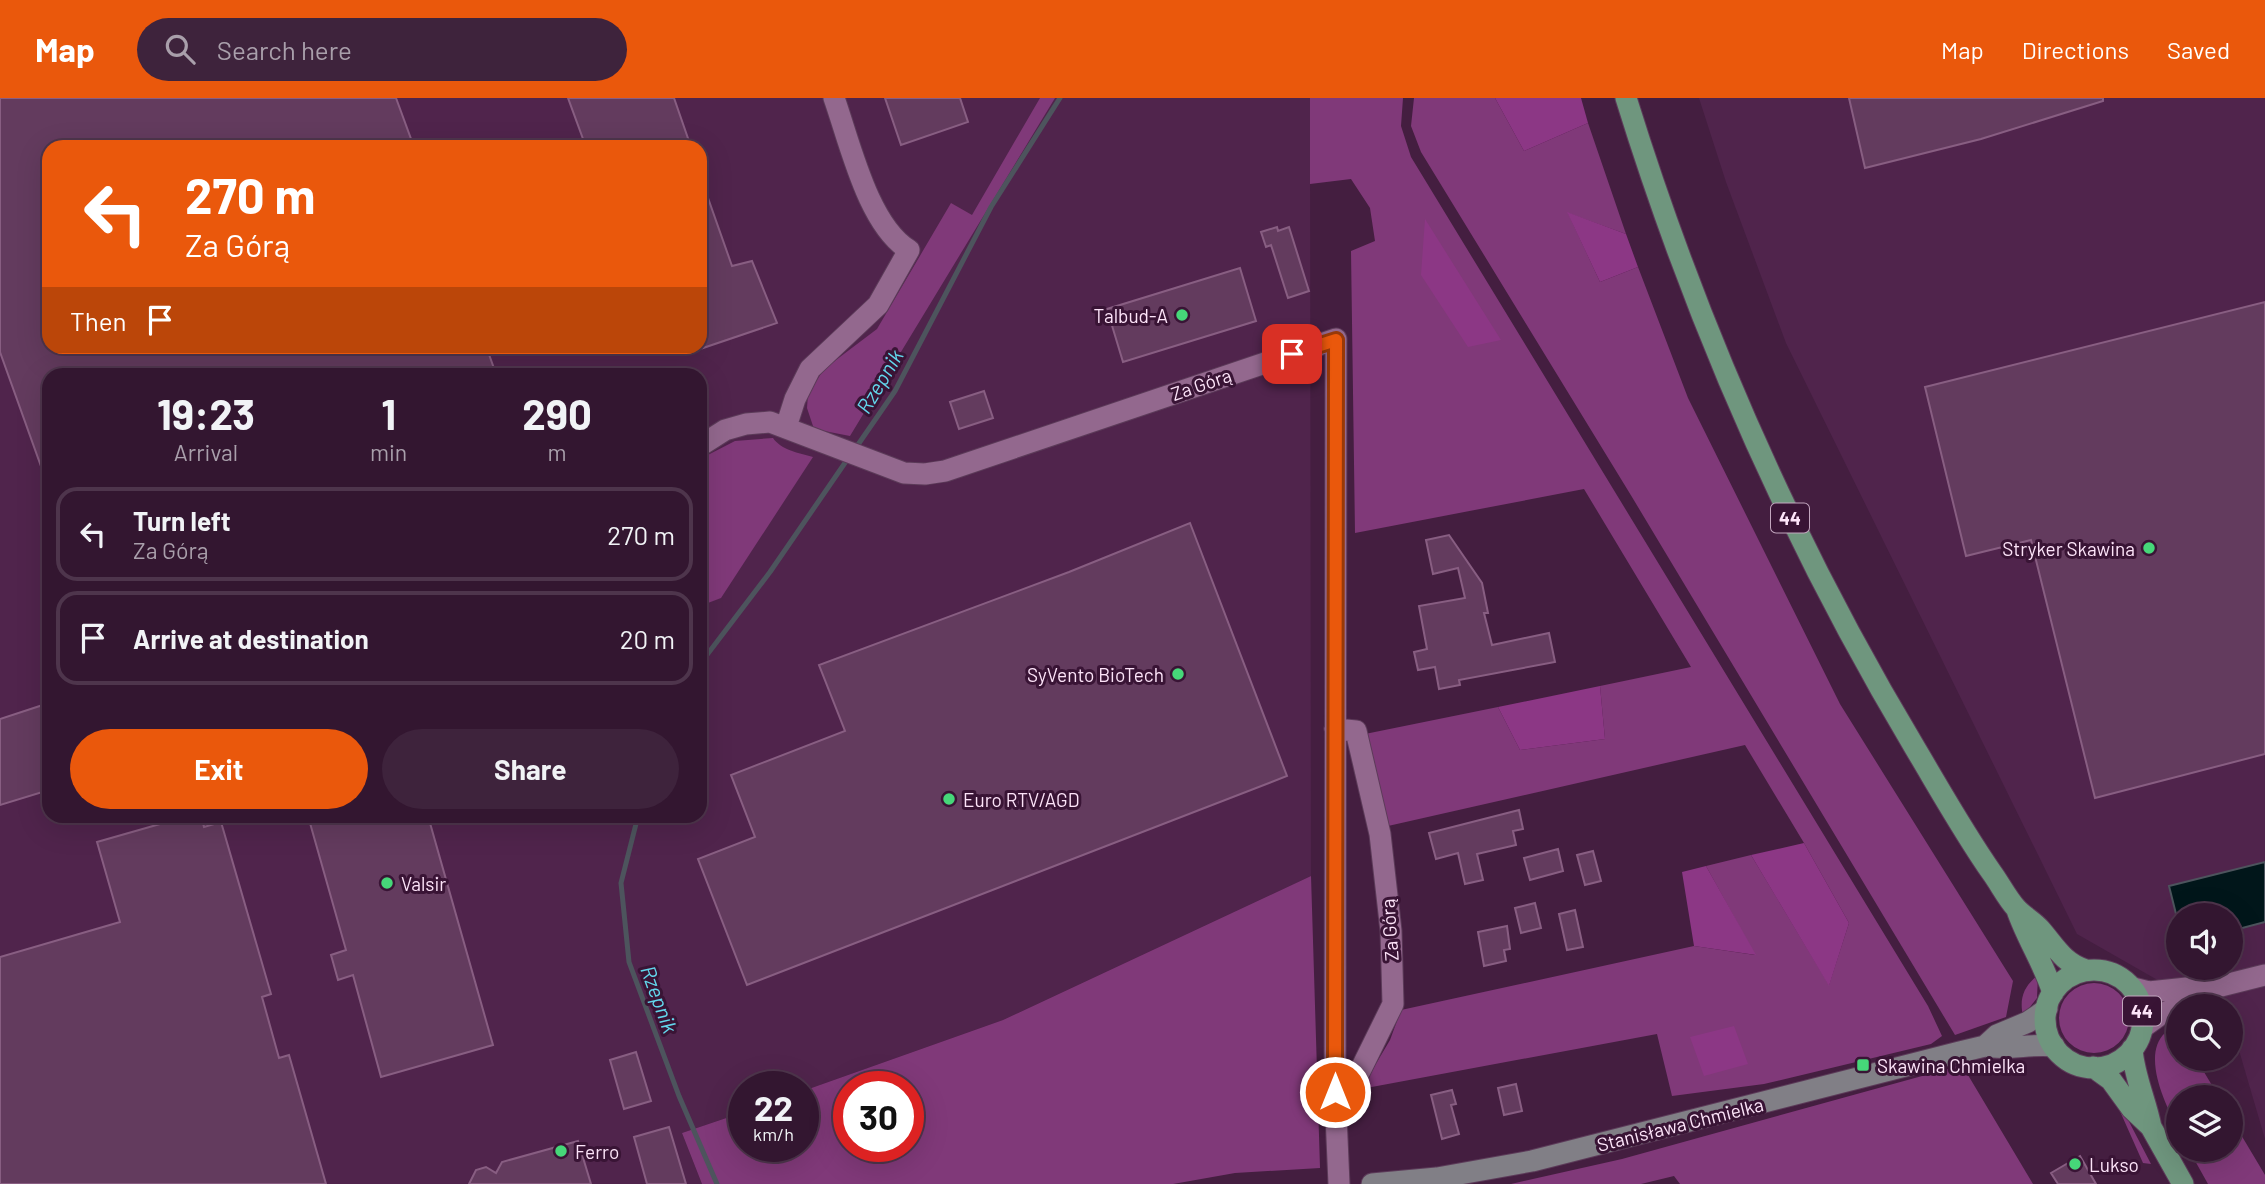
<!DOCTYPE html>
<html lang="en">
<head>
<meta charset="utf-8">
<style>
	:root { --surface:#331630; --page:#3e233c; --text:#f1f3f6; --muted:#a99fab; --line:#4e354c; --accent:#ea580c }
	body { margin:0; font-family:Barlow,sans-serif; background:var(--page); color:var(--text); height:100vh; display:flex; flex-direction:column; font-size:26px; white-space:nowrap }
	* { box-sizing:border-box; margin:0 }
	p { font-size:23px; color:var(--muted) }
	.icon { flex:none; width:38px; height:38px; fill:none; stroke:currentColor; stroke-width:2; stroke-linecap:round; stroke-linejoin:round }
	.map { position:relative; flex:1; overflow:hidden }
	.side { position:absolute; left:42px; top:270px; width:665px; height:455px; display:flex; flex-direction:column; background:var(--surface); border-radius:21px; box-shadow:0 7px 28px #0002,0 0 0 2px var(--line) }
	.side>* { flex:none }
	.top-card { position:absolute; left:42px; top:42px; width:665px; height:214px; border-radius:21px; box-shadow:0 7px 28px #0002,0 0 0 2px var(--line); background:#ea580c; color:#fff; overflow:hidden }
	.tools { position:absolute; left:2166px; top:805px; display:grid; gap:14px }
	.tools a { display:grid; place-items:center; width:77px; height:77px; border-radius:50%; background:var(--surface); box-shadow:0 7px 28px #0002,0 0 0 2px var(--line); font-size:35px }
	.speed { position:absolute; left:728px; top:973px; display:flex; gap:14px; font-size:35px; font-weight:700; text-align:center }
	.speed>* { display:grid; place-content:center; width:91px; height:91px; border-radius:50%; background:var(--surface); box-shadow:0 7px 28px #0002,0 0 0 2px var(--line); line-height:1 }
	.speed small { font-size:18px; font-weight:400 }
	.speed .limit { border:10px solid #d22; background:#fff; color:#111 }
	.pin { position:absolute; display:grid; place-items:center; width:60px; height:60px; color:#fff; margin:-30px; border-radius:14px; box-shadow:0 4px 10px #0006 }
	.me { position:absolute; width:77px; margin:-38px; rotate:0deg; stroke-linejoin:round; filter:drop-shadow(0 0 5px #0008) }
	.turn { display:flex; align-items:center; gap:24px; height:147px; padding:0 28px; font-size:32px }
	.turn .icon { width:91px; height:91px; stroke-width:2.5 }
	.turn b { display:block; font-size:49px; line-height:60px }
	.then { display:flex; align-items:center; height:66px; padding:0 28px; background:#0003; gap:14px; font-size:26px }
	.eta { display:flex; justify-content:space-evenly; align-items:center; height:119px; text-align:center }
	.eta b { font-size:42px; font-weight:700; line-height:49px }
	.cta { display:flex; gap:14px; margin-top:auto; padding:14px 28px }
	.cta a { flex:1; height:80px; border-radius:42px; background:var(--accent); color:#fff; font-size:28px; font-weight:700; line-height:80px; text-align:center }
	.cta a+a { background:var(--page); color:var(--text) }
	ul { padding:0; list-style:none }
	li { display:flex; align-items:center; gap:21px; height:94px; margin:0 14px 10px; padding:0 14px; border:4px solid var(--line); border-radius:21px }
	li div { flex:1 }
	li b { display:block; font-size:26px }
	li em { font-style:normal }
	header { display:flex; align-items:center; gap:42px; box-sizing:border-box; height:98px; padding:0 35px; background:var(--accent); color:#fff }
	header strong { font-size:33px }
	nav { display:flex; gap:38px; margin-inline-start:auto; font-size:24px }
	.search { width:490px; height:63px; background:var(--page); display:flex; align-items:center; gap:18px; box-sizing:border-box; padding:0 24px; border-radius:38px; color:var(--muted); font-size:26px }
	.map>svg:first-child { display:block }
	.built { fill:#50244c; fill-rule:evenodd }
	.green { fill:#803979; fill-rule:evenodd }
	.forest { fill:#8c3785 }
	.water { fill:#01161a; stroke:#4d545d; stroke-width:2 }
	.lines { fill:none; stroke-linecap:round; stroke-linejoin:round }
	.stream { stroke:#4d545d; stroke-width:5 }
	.building { fill:#633b5e; stroke:#885e82; stroke-width:2 }
	.street-casing { stroke:#5c3b59; stroke-width:23 }
	.secondary-casing { stroke:#5c3b59; stroke-width:23 }
	.primary-casing { stroke:#5c3b59; stroke-width:23 }
	.street { stroke:#93688e; stroke-width:21 }
	.secondary { stroke:#817f86; stroke-width:21 }
	.primary { stroke:#6f967e; stroke-width:21 }
	.route-casing { stroke:#983908; stroke-width:18 }
	.route { stroke:#ea580c; stroke-width:12 }
	.poi-dot { fill:#46d779; stroke:#391435; stroke-width:2.5 }
	.labels { text-anchor:middle; dominant-baseline:central; stroke-width:6; stroke-linejoin:round; paint-order:stroke }
	.shield { fill:#391435; stroke:#c2a6be; stroke-width:2 }
	.shield-label { font-size:18px; font-weight:bold; fill:#fde4f9 }
	.poi-label { font-size:19px; fill:#fde4f9; stroke:#391435; text-anchor:start }
	.street-label { font-size:19px; fill:#fde4f9; stroke:#391435 }
	.water-label { font-size:21px; font-style:italic; fill:#63d7ec; stroke:#391435 }
</style>
</head>
<body>
<header>
<strong>Map</strong>
<div class="search"><svg class="icon" aria-label="search" viewBox="0 0 24 24"><circle cx="10" cy="10" r="6"/><path d="M15 15l6 6"/></svg>Search here</div>
<nav><a>Map</a><a>Directions</a><a>Saved</a></nav>
</header>
<div class="map">
<svg width="2265" height="1086" viewBox="0 0 2265 1086">
	<rect width="100%" height="100%" fill="#441e40"/>
	<path class="built" d="M0 0H1310L1311 778 1003 922 803 993V989H744V1014L682 1035 702 1086H0ZM49 49H700V248H49ZM49 276H700V718H49Z
		M1699 0H2265V1041L2231 925V908H2203L2077 836 1786 245 1726 84ZM2179 817H2231V870H2179Z"/>
	<path class="green" d="M1040 0H1055L850 338 814 331 807 310 808 296 824 271 877 231 951 105 972 117Z
		M1310 0H1403L1401 28 1411 59 1928 908 1942 938 1931 946 1764 986 1672 998 1657 936 1361 991 1390 942 1401 912 1694 848 1755 857 1706 768 1751 757 1829 887 1849 825 1804 745 1745 647 1388 728 1365 636 1498 609 1520 652 1605 641 1600 588 1691 569 1584 391 1355 435 1351 153 1375 143 1370 110 1351 81 1310 86Z
		M1414 0H1495L1524 53 1588 25 1626 136 1568 115 1600 184 1638 169 1688 300 1840 606 2013 883 2006 919 1955 937 1632 399 1421 54 1411 28Z
		M773 340C781 352 799 355 813 359L721 500 700 508V361L735 343Z
		M1311 778 1320 1070 1235 1075 1173 1086H702L682 1035 744 1014V1048H803V993L1003 922ZM849 989H908V1048H849Z
		M2038 877 2037 900 2023 918C2019 900 2024 888 2038 877Z
		M2059 920a35 35 0 1 1 70 0a35 35 0 1 1-70 0Z
		M2179 927V961H2205L2201 969 2219 999H2179V1032C2166 1009 2141 957 2165 935 2169 932 2174 929 2179 927Z
		M1962 967 2033 1086H1680L1674 1078 1641 1086H1511L1622 1061Z
		M2115 1002 2123 1012 2151 1066 2143 1065Z
		M2231 1020 2265 1077V1086H2208L2189 1052H2231Z"/>
	<path class="forest" d="M1495 0H1581L1588 25 1524 53Z
		M1567 114 1626 136 1638 169 1600 184Z
		M1425 121 1501 242 1468 249 1421 177Z
		M1600 588 1605 641 1520 652 1498 609Z
		M1804 745 1849 825 1829 888 1751 757Z
		M1706 768 1756 857 1694 848 1682 774Z
		M1734 928 1748 966 1704 978 1690 939Z"/>
	<path class="water" d="M2265 764V824L2231 833V817H2179V828L2169 788Z"/>
	<g class="lines">
		<path class="stream" d="M855 351 895 293 991 109 1060 0
			M700 566 770 474 849 359
			M638 718 621 785 629 864 679 998 717 1086"/>
	</g>
	<path class="building" d="M0 0H396L414 49H49V248H486L496 276H49V385H47L0 254Z
		M568 0H674L691 49H586Z
		M885 0H960L968 24 901 47Z
		M1849 0H2103V3L1981 41 1865 70Z
		M700 83H702L732 168 752 163 777 225 700 251Z
		M1277 129 1278 133 1289 129 1309 193 1288 200 1271 147 1266 149 1261 134Z
		M1240 170 1256 223 1123 264 1107 211Z
		M2265 204V656L2095 700 2031 442 1966 458 1925 289Z
		M984 293 993 320 959 331 950 304Z
		M1190 425 1287 678 747 887 698 761 755 739 731 677 845 633 819 567 1069 474Z
		M1449 437 1482 485 1488 515H1484L1492 547 1549 535 1555 564 1459 582 1460 587 1439 591 1435 569 1418 572 1414 554 1427 551 1419 508 1465 500 1458 470 1433 476 1426 442Z
		M49 605V692L0 707V621Z
		M1519 712 1523 731 1513 733 1516 747 1477 756 1483 782 1465 786 1458 755 1436 761 1429 735Z
		M188 718H201L204 729 221 724 271 896 262 899 279 960 289 957 326 1086H0V859L120 824 97 744Z
		M308 718H428L493 947 381 979 353 877 338 882 331 857 346 852Z
		M1558 751 1563 773 1530 782 1524 760Z
		M1593 753 1601 783 1585 787 1577 757Z
		M1535 805 1541 830 1521 835 1515 810Z
		M1575 812 1583 849 1567 852 1559 816Z
		M1507 828 1510 851 1504 852 1506 863 1484 868 1478 834Z
		M636 954 651 1003 624 1011 610 962Z
		M1516 986 1522 1013 1504 1017 1498 990Z
		M1452 992 1456 1006 1451 1007 1459 1036 1442 1041 1431 997Z
		M669 1029 686 1086H647L634 1039Z
		M578 1043 591 1086H469L476 1072 486 1069 496 1075 502 1064Z
		M2080 1058 2096 1086H2058L2051 1075Z"/>
	<g class="lines">
		<g class="street-casing">
			<path id="street" d="M786 329 795 301 810 271 878 207 909 152C868 127 850 45 834 0
				M700 348 725 332 746 326 770 324 904 375 925 376 945 373 1336 241 1335 994 1339 1086
				M1335 631 1356 633 1380 736 1391 833 1393 906 1357 979 1335 994
				M2133 890 2149 894 2187 890 2201 893 2265 877
				M2142 930 2160 917 2179 908"/>
		</g>
		<g class="secondary-casing">
			<path id="secondary" d="M1985 948C2008 953 2031 945 2054 948
				M1372 1086 1437 1080 1532 1063 1960 954 1985 948 1997 937 2028 924 2047 911"/>
		</g>
		<g class="primary-casing">
			<path id="primary" d="M1626 0C1697 229 1791 443 1915 650 1940 692 1964 735 1992 775 2000 786 2007 800 2016 810 2023 818 2033 823 2040 831 2055 848 2063 865 2086 872
				M2017 812C2027 841 2044 866 2053 895
				M2045 921a49 49 0 1 1 98 0a49 49 0 1 1-98 0Z
				M2132 951C2134 978 2146 1003 2151 1029
				M2093 969 2111 982 2132 1011 2151 1029 2183 1086"/>
		</g>
		<use href="#street" class="street"/>
		<use href="#secondary" class="secondary"/>
		<use href="#primary" class="primary"/>
	</g>
	<g class="lines">
		<g class="route-casing">
			<path id="route" d="M1292 256 1336 242 1335 994"/>
		</g>
		<use href="#route" class="route"/>
	</g>
	<g class="poi-dot">
		<circle cx="1182" cy="217" r="7"/>
		<circle cx="2149" cy="450" r="7"/>
		<circle cx="1178" cy="576" r="7"/>
		<circle cx="949" cy="701" r="7"/>
		<circle cx="387" cy="785" r="7"/>
		<rect x="1856" y="960" width="14" height="14" rx="3.5"/>
		<circle cx="561" cy="1053" r="7"/>
		<circle cx="2075" cy="1066" r="7"/>
	</g>
	<g class="labels">
		<g class="shield">
			<rect x="1771" y="405.5" width="38" height="29" rx="5"/>
			<rect x="2123" y="898.5" width="38" height="29" rx="5"/>
		</g>
		<g class="shield-label">
			<text x="1790" y="420">44</text>
			<text x="2142" y="913">44</text>
		</g>
		<g class="poi-label">
			<text x="1168" y="217" text-anchor="end">Talbud-A</text>
			<text x="2135" y="450" text-anchor="end">Stryker Skawina</text>
			<text x="1164" y="576" text-anchor="end">SyVento BioTech</text>
			<text x="963" y="701">Euro RTV/AGD</text>
			<text x="401" y="785">Valsir</text>
			<text x="1877" y="967">Skawina Chmielka</text>
			<text x="575" y="1053">Ferro</text>
			<text x="2089" y="1066">Lukso</text>
		</g>
		<g class="street-label">
			<text transform="translate(1201 286) rotate(-19)">Za Górą</text>
			<text transform="translate(1389 832) rotate(-94)">Za Górą</text>
			<text transform="translate(1680 1026) rotate(-14)">Stanisława Chmielka</text>
		</g>
		<g class="water-label">
			<text transform="translate(879 283) rotate(-59)">Rzepnik</text>
			<text transform="translate(660 901) rotate(70)">Rzepnik</text>
		</g>
	</g>
</svg>
<div class="tools">
<a><svg class="icon" aria-label="sound" viewBox="0 0 24 24"><path d="M4 9h4l5-4v14l-5-4H4zM17 9q2 3 0 6"/></svg></a>
<a><svg class="icon" aria-label="search" viewBox="0 0 24 24"><circle cx="10" cy="10" r="6"/><path d="M15 15l6 6"/></svg></a>
<a><svg class="icon" aria-label="layers" viewBox="0 0 24 24"><path d="M12 4l9 5-9 5-9-5zM3 14l9 5 9-5"/></svg></a>
</div>
<div class="speed"><div>22<small>km/h</small></div><div class="limit">30</div></div>
<div class="pin" style="left:1292px;top:256px;background:#d93025"><svg class="icon" aria-label="arrive" viewBox="0 0 24 24"><path d="M6 21V4h12l-3 4 3 4H6"/></svg></div>
<svg class="me" style="left:1335px;top:994px" viewBox="-20 -20 40 40"><circle r="17" fill="#ea580c" stroke="#fff" stroke-width="3"/><path d="M0-11L8 9 0 5-8 9z" fill="#fff"/></svg>
<div class="top-card">
<div class="turn"><svg class="icon" aria-label="left" viewBox="0 0 24 24"><path d="M17 20v-9H6M10 6l-5 5 5 5"/></svg><div><b>270 m</b>Za Górą</div></div>
<div class="then">Then<svg class="icon" aria-label="arrive" viewBox="0 0 24 24"><path d="M6 21V4h12l-3 4 3 4H6"/></svg></div>
</div>
<section class="side">
<div class="eta">
<div><b>19:23</b><p>Arrival</p></div>
<div><b>1</b><p>min</p></div>
<div><b>290</b><p>m</p></div>
</div>
<ul>
<li><svg class="icon" aria-label="left" viewBox="0 0 24 24"><path d="M17 20v-9H6M10 6l-5 5 5 5"/></svg><div><b>Turn left</b><p>Za Górą</p></div><em>270 m</em></li>
<li><svg class="icon" aria-label="arrive" viewBox="0 0 24 24"><path d="M6 21V4h12l-3 4 3 4H6"/></svg><div><b>Arrive at destination</b></div><em>20 m</em></li>
</ul>
<div class="cta"><a>Exit</a><a>Share</a></div>
</section>
</div>
</body>
</html>
